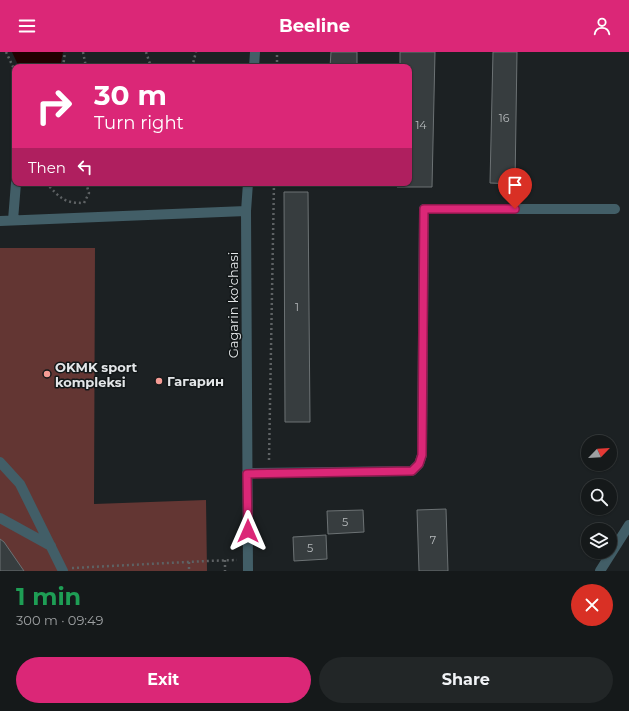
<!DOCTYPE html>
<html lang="en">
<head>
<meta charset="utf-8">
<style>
	:root { --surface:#15191a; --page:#222627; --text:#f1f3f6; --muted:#9da0a2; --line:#343839; --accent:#db2777 }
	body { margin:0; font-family:Montserrat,sans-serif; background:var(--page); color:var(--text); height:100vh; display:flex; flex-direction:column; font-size:15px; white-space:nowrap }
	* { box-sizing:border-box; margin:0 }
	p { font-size:13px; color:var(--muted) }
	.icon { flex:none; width:22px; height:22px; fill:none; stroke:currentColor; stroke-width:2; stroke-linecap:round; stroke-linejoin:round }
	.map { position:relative; height:519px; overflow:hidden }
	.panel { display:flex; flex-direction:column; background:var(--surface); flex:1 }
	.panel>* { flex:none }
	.top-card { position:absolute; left:12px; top:12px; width:400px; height:122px; border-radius:8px; box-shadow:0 1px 3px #0004,0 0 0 1px var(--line); background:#db2777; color:#fff; overflow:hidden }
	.needle { width:26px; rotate:65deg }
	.tools { position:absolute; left:581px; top:383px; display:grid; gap:8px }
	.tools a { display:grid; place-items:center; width:36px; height:36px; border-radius:50%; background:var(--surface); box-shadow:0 1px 3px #0004,0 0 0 1px var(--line); font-size:20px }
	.pin { position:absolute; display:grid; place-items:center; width:34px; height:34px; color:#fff; margin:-41px -17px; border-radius:50% 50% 50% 0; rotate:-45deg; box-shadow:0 0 4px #0007 }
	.pin .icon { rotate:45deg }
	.me { position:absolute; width:44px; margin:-22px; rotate:0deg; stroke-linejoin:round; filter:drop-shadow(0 0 3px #0008) }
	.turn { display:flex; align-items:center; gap:14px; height:84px; padding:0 16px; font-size:18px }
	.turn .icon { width:52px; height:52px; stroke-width:2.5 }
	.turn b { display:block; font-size:28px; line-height:34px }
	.then { display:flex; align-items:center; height:38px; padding:0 16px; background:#0003; gap:8px; font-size:15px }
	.round { display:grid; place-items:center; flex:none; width:42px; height:42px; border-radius:21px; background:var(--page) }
	.head { display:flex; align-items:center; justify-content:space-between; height:68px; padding:0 16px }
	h1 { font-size:24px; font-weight:700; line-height:30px; color:#1e9e55 }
	.cta { display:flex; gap:8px; margin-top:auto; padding:8px 16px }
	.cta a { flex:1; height:46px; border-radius:24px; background:var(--accent); color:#fff; font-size:16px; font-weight:700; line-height:46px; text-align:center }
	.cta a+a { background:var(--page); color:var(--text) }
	header { display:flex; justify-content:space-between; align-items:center; height:52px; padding:0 16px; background:var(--accent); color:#fff; font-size:18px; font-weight:700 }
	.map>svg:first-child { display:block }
	.green { fill:#633633 }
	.water { fill:#220001 }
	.building { fill:#373d3f; stroke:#6c7274 }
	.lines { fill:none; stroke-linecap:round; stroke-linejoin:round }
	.path { stroke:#5e6264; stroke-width:2.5; stroke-dasharray:2 3; stroke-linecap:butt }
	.minor { stroke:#425e67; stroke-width:10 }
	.route-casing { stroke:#8e194d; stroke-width:10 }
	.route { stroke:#db2777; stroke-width:7 }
	.poi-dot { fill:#f59c95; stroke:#131819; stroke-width:1.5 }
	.labels { text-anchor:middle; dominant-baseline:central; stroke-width:3; stroke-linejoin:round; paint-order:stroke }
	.number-label { font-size:11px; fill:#b8bcbe }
	.street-label { font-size:13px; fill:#e3e6e8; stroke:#131819 }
	.poi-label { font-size:13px; font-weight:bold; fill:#e3e6e8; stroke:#131819; text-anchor:start }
</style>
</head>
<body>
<header><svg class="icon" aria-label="menu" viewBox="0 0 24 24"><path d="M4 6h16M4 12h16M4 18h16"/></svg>Beeline<svg class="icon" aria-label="person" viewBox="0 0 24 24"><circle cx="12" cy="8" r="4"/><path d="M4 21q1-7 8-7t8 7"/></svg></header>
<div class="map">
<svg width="629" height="519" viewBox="0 0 629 519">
	<rect width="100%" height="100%" fill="#1c2123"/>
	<path class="green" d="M0 196H95L94 452 206 448 207 519H0Z"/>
	<path class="water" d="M12 0H63L60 15H19Z"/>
	<path class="building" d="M331 0H357V15H330Z
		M400 0H435L432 135H397L398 131H409V15H400Z
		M493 0H517L515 132 490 131Z
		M284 140H308L310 370H285Z
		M446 457 448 519H419L417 458Z
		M363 458 364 480 328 482 327 459Z
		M326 483 327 507 294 509 293 485Z
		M0 487 4 490 24 519H0Z"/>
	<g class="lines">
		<path class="path" d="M6 0 15 19
			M83 0 86 15
			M146 0 151 15
			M63 15 65 0
			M192 15 196 0
			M277 15V0
			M46 131C60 145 62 151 84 151L89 141 86 131
			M269 408 274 131
			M225 508V519
			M189 510V519
			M72 516 207 509 237 508"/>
		<path class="minor" d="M254 15 255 0
			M248 131 246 159 248 519
			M13 168 16 131
			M0 169 246 159
			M0 410 20 432 63 519
			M247 421 412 419 419 412 422 403 424 157H615
			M0 466 51 494
			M600 519 629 473"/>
	</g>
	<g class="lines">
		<g class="route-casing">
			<path id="route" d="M248 479 247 422 412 419 419 412 422 403 424 157H515"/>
		</g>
		<use href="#route" class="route"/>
	</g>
	<g class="poi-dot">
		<circle cx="47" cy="322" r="4"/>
		<circle cx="159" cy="329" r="4"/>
	</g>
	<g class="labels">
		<g class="number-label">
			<text x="504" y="66">16</text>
			<text x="421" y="73">14</text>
			<text x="297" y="255">1</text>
			<text x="345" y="470">5</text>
			<text x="433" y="488">7</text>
			<text x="310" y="496">5</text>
		</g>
		<g class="street-label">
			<text transform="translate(233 253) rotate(-90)">Gagarin ko'chasi</text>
		</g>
		<g class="poi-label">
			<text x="55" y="315">OKMK sport<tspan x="55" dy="15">kompleksi</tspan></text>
			<text x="167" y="329">Гагарин</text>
		</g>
	</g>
</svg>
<div class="tools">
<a><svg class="needle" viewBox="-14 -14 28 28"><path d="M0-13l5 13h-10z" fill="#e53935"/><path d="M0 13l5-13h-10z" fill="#9da0a2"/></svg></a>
<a><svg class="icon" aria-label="search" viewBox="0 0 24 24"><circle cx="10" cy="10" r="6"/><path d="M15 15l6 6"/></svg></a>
<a><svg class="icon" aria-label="layers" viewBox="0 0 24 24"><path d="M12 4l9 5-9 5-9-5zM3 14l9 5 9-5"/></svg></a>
</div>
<div class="pin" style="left:515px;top:157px;background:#d93025"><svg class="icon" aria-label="arrive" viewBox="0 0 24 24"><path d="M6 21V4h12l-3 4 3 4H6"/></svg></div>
<svg class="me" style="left:248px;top:479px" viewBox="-20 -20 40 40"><path d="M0-17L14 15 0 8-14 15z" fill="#db2777" stroke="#fff" stroke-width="4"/></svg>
<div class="top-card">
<div class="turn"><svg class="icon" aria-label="right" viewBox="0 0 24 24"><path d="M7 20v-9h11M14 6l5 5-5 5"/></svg><div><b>30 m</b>Turn right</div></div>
<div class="then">Then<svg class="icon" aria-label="left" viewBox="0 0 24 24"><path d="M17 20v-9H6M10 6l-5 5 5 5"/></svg></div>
</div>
</div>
<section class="panel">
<div class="head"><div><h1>1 min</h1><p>300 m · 09:49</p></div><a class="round" style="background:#d93025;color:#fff"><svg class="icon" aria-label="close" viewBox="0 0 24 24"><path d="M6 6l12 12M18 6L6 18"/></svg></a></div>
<div class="cta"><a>Exit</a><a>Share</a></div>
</section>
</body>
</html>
